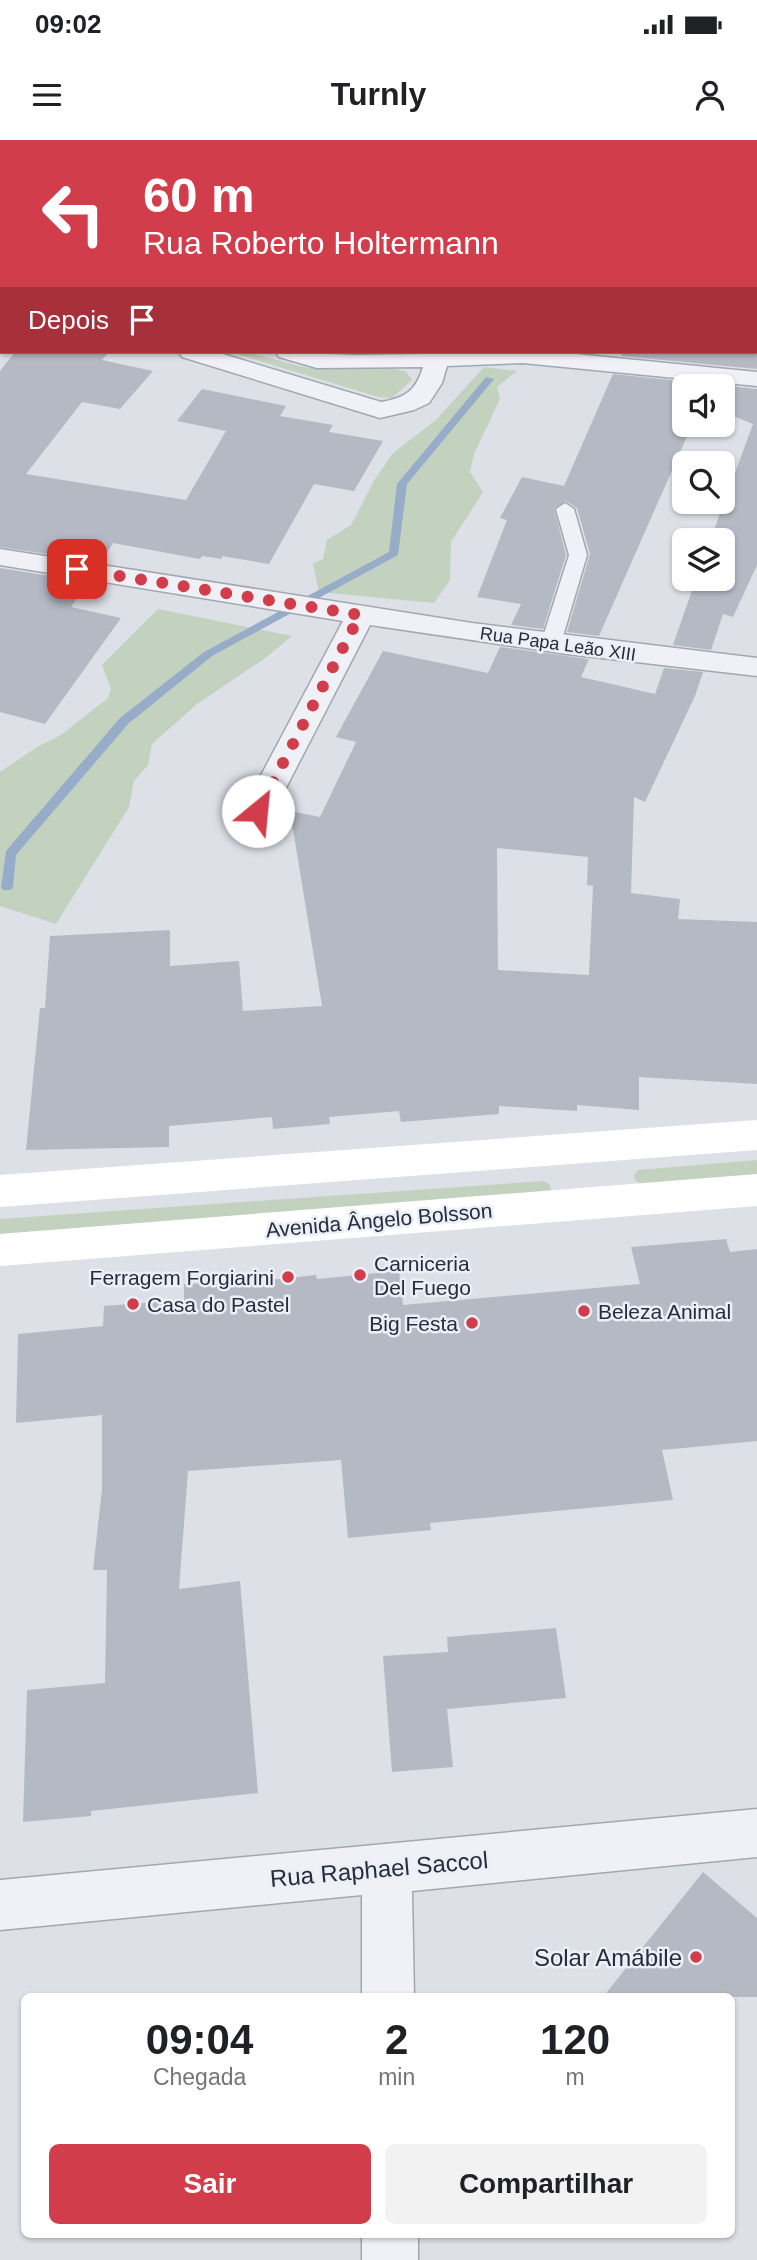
<!DOCTYPE html>
<html lang="pt">
<head>
<meta charset="utf-8">
<style>
	:root { --surface:#fff; --page:#f2f2f2; --text:#202124; --muted:#757577; --accent:#d13d4a }
	body { margin:0; font-family:Helvetica,sans-serif; background:var(--page); color:var(--text); height:100vh; display:flex; flex-direction:column; font-size:26px; white-space:nowrap }
	* { box-sizing:border-box; margin:0 }
	p { font-size:23px; color:var(--muted) }
	.icon { flex:none; width:38px; height:38px; fill:none; stroke:currentColor; stroke-width:2; stroke-linecap:round; stroke-linejoin:round }
	.map { position:relative; flex:1; overflow:hidden }
	.details { position:absolute; left:21px; top:1853px; width:714px; height:245px; display:flex; flex-direction:column; background:var(--surface); border-radius:10px; box-shadow:0 2px 5px #0004 }
	.details>* { flex:none }
	.banner { position:absolute; left:0px; top:0px; width:758px; height:214px; box-shadow:0 2px 5px #0004; background:#d13d4a; color:#fff; overflow:hidden }
	.controls { position:absolute; left:672px; top:234px; display:grid; gap:14px }
	.controls a { display:grid; place-items:center; width:63px; height:63px; border-radius:10px; background:var(--surface); box-shadow:0 2px 5px #0004; font-size:35px }
	.pin { position:absolute; display:grid; place-items:center; width:60px; height:60px; color:#fff; margin:-30px; border-radius:14px; box-shadow:0 4px 10px #0006 }
	.me { position:absolute; width:77px; margin:-38px; rotate:28deg; stroke-linejoin:round; filter:drop-shadow(0 0 5px #0008) }
	.turn { display:flex; align-items:center; gap:24px; height:147px; padding:0 28px; font-size:32px }
	.turn .icon { width:91px; height:91px; stroke-width:2.5 }
	.turn b { display:block; font-size:49px; line-height:60px }
	.then { display:flex; align-items:center; height:66px; padding:0 28px; background:#0003; gap:14px; font-size:26px }
	.eta { display:flex; justify-content:space-evenly; align-items:center; height:119px; text-align:center }
	.eta b { font-size:42px; font-weight:700; line-height:49px }
	.primary-button { display:flex; gap:14px; margin-top:auto; padding:14px 28px }
	.primary-button a { flex:1; height:80px; border-radius:10px; background:var(--accent); color:#fff; font-size:28px; font-weight:700; line-height:80px; text-align:center }
	.primary-button a+a { background:var(--page); color:var(--text) }
	.status { display:flex; justify-content:space-between; align-items:center; height:49px; padding:0 35px; background:var(--surface); direction:ltr }
	.status svg { height:19px; fill:currentColor }
	header { display:flex; justify-content:space-between; align-items:center; height:91px; padding:0 28px; background:var(--surface); font-size:32px; font-weight:700 }
	.map>svg:first-child { display:block }
	.green { fill:#c2d2be }
	.lines { fill:none; stroke-linecap:round; stroke-linejoin:round }
	.stream { fill:#96acc9; fill-rule:evenodd }
	.building { fill:#b4b9c4; fill-rule:evenodd }
	.lane-casing { stroke:#a2a7b1; stroke-width:3 }
	.street-casing { stroke:#a2a7b1; stroke-width:3 }
	.lane { fill:#f0f1f6; fill-rule:evenodd }
	.street { fill:#f0f1f6; fill-rule:evenodd }
	.secondary { fill:#fff; fill-rule:evenodd }
	.route { stroke:#d13d4a; stroke-width:12; stroke-dasharray:0 21.6 }
	.poi-dot { fill:#d13d4a; stroke:#eceff5; stroke-width:2.5 }
	.labels { text-anchor:middle; dominant-baseline:central; stroke-width:5; stroke-linejoin:round; paint-order:stroke }
	.far-street-label { font-size:18px; fill:#262d3e; stroke:#eceff5 }
	.street-label { font-size:21px; fill:#262d3e; stroke:#eceff5 }
	.poi-label { font-size:21px; fill:#262d3e; stroke:#eceff5; text-anchor:start }
	.near-street-label { font-size:24px; fill:#262d3e; stroke:#eceff5 }
	.near-poi-label { font-size:24px; fill:#262d3e; stroke:#eceff5; text-anchor:end }
</style>
</head>
<body>
<div class="status"><b>09:02</b><svg viewBox="0 0 49 12"><path d="M0 12V9h3v3zM5 12V6h3v6zM10 12V3h3v9zM15 12V0h3v12zM26 1h20v11H26zM47 4h2v5h-2z"/></svg></div>
<header><svg class="icon" aria-label="menu" viewBox="0 0 24 24"><path d="M4 6h16M4 12h16M4 18h16"/></svg>Turnly<svg class="icon" aria-label="person" viewBox="0 0 24 24"><circle cx="12" cy="8" r="4"/><path d="M4 21q1-7 8-7t8 7"/></svg></header>
<div class="map">
<svg width="757" height="2120" viewBox="0 0 757 2120">
	<rect width="100%" height="100%" fill="#dde0e7"/>
	<path class="green" d="M230 212C259 212 277 221 304 227 338 233 372 223 406 231L412 240 392 258 378 257Z
		M484 227 517 231 497 247 500 259 474 314 470 332 483 352 451 402 450 440 434 463 319 452 313 424 323 419 327 400 351 385 375 339 393 313 436 280Z
		M158 469 292 496 264 519 197 564 152 604 148 625 134 641 129 667 56 784 0 766V632L37 607 61 595 108 558 111 549 102 525Z
		M757 1020V1035L642 1045 635 1040 634 1035 638 1030Z
		M544 1041 550 1045 551 1052 0 1094V1079Z"/>
	<g class="lines">
		<path class="stream" d="M691 0H700L699 2Z
			M486 237 494 239 407 344 398 415 212 516 128 584 16 715 13 747 11 750H3L1 747 6 711 120 578 204 512 389 412 397 344Z"/>
	</g>
	<path class="building" d="M15 212H109L102 220 153 231 120 269 82 262 26 334 186 360 226 291 177 281 202 249 286 266 280 276 333 285 329 292 383 301 354 351 314 344 269 424 222 416V419L202 416 200 419 113 403 101 422 0 407V231Z
		M623 212H757V229L621 216Z
		M613 234 757 249V425L733 477 723 474 711 510 673 505 696 439H723V401H710L753 284 723 272V247H684V285H692L599 496 567 492 590 414 577 368 566 361 554 368 566 415 543 489 511 485 521 464 477 457 507 380 500 378 522 337 564 346Z
		M0 428 88 442 71 467 121 478 45 584 0 572Z
		M500 507 589 519 581 537 655 554 664 528 703 532 695 556 645 662 634 657 631 753 680 759 678 779 757 782V944L639 937V970L577 965V971L499 966V974L401 982 399 971 329 977 330 984 273 989 272 977 169 986V1007L26 1010 40 868H45L50 796 170 790V826L239 821 243 871 322 866 290 671 320 677 356 602 336 597 383 511 488 533ZM497 708 588 717 587 745 593 746 589 835 498 830Z
		M726 1099 730 1112 757 1109V1301L662 1310 673 1360 430 1383 431 1390 348 1398 341 1320 188 1331 179 1449 240 1441 258 1653 91 1671V1676L23 1682 27 1550 105 1543 107 1430H93L102 1349V1275L16 1283 18 1194 103 1186 104 1166 184 1160V1144L261 1141 316 1135 317 1139 399 1131 403 1165 640 1144 631 1107Z
		M556 1488 566 1558 447 1569 453 1627 392 1632 383 1516 448 1512 447 1497Z
		M703 1732 757 1778V1857H603Z"/>
	<g class="lines">
		<g class="lane-casing">
			<path id="lane" d="M565 363 574 369 587 415 561 503 558 507H544L541 503 569 415 556 369Z"/>
		</g>
		<g class="street-casing">
			<path id="street" d="M139 0H164L165 2H140Z
				M229 0H249L228 2Z
				M756 78H757V92H756Z
				M0 115 2 116V130L0 129Z
				M0 147H2V162H0Z
				M0 194H2L0 210Z
				M179 212H216L381 262C405 258 416 251 423 227L317 228 279 217 276 212 355 215 555 212 757 232V246L523 223 447 226 442 243 429 263 414 270 380 278 182 217Z
				M0 409 472 483 757 518V536L567 514 370 485 274 671 269 679 258 682 247 679 242 671 343 481 0 425Z
				M757 1669V1717L412 1751 414 1857H362V1755L0 1790V1740Z
				M362 2095H418V2120H362Z"/>
		</g>
		<use href="#lane" class="lane"/>
		<use href="#street" class="street"/>
		<path class="secondary" d="M757 980V1010L0 1067V1035Z
			M757 1034V1066L0 1126V1094Z"/>
	</g>
	<g class="lines">
		<path class="route" d="M77 429 360 475 258 671"/>
	</g>
	<g class="poi-dot">
		<circle cx="360" cy="1135" r="7"/>
		<circle cx="288" cy="1137" r="7"/>
		<circle cx="133" cy="1164" r="7"/>
		<circle cx="584" cy="1171" r="7"/>
		<circle cx="472" cy="1183" r="7"/>
		<circle cx="696" cy="1817" r="7"/>
	</g>
	<g class="labels">
		<g class="far-street-label">
			<text transform="translate(558 504) rotate(8)">Rua Papa Leão XIII</text>
		</g>
		<g class="street-label">
			<text transform="translate(379 1080) rotate(-5)">Avenida Ângelo Bolsson</text>
		</g>
		<g class="poi-label">
			<text x="374" y="1123">Carniceria<tspan x="374" dy="24">Del Fuego</tspan></text>
			<text x="274" y="1137" text-anchor="end">Ferragem Forgiarini</text>
			<text x="147" y="1164">Casa do Pastel</text>
			<text x="598" y="1171">Beleza Animal</text>
			<text x="458" y="1183" text-anchor="end">Big Festa</text>
		</g>
		<g class="near-street-label">
			<text transform="translate(379 1729) rotate(-5)">Rua Raphael Saccol</text>
		</g>
		<g class="near-poi-label">
			<text x="682" y="1817">Solar Amábile</text>
		</g>
	</g>
</svg>
<div class="controls">
<a><svg class="icon" aria-label="sound" viewBox="0 0 24 24"><path d="M4 9h4l5-4v14l-5-4H4zM17 9q2 3 0 6"/></svg></a>
<a><svg class="icon" aria-label="search" viewBox="0 0 24 24"><circle cx="10" cy="10" r="6"/><path d="M15 15l6 6"/></svg></a>
<a><svg class="icon" aria-label="layers" viewBox="0 0 24 24"><path d="M12 4l9 5-9 5-9-5zM3 14l9 5 9-5"/></svg></a>
</div>
<div class="pin" style="left:77px;top:429px;background:#d93025"><svg class="icon" aria-label="arrive" viewBox="0 0 24 24"><path d="M6 21V4h12l-3 4 3 4H6"/></svg></div>
<svg class="me" style="left:258px;top:671px" viewBox="-20 -20 40 40"><circle r="19" fill="#fff"/><path d="M0-13L10 11 0 6-10 11z" fill="#d13d4a"/></svg>
<div class="banner">
<div class="turn"><svg class="icon" aria-label="left" viewBox="0 0 24 24"><path d="M17 20v-9H6M10 6l-5 5 5 5"/></svg><div><b>60 m</b>Rua Roberto Holtermann</div></div>
<div class="then">Depois<svg class="icon" aria-label="arrive" viewBox="0 0 24 24"><path d="M6 21V4h12l-3 4 3 4H6"/></svg></div>
</div>
<section class="details">
<div class="eta">
<div><b>09:04</b><p>Chegada</p></div>
<div><b>2</b><p>min</p></div>
<div><b>120</b><p>m</p></div>
</div>
<div class="primary-button"><a>Sair</a><a>Compartilhar</a></div>
</section>
</div>
</body>
</html>
